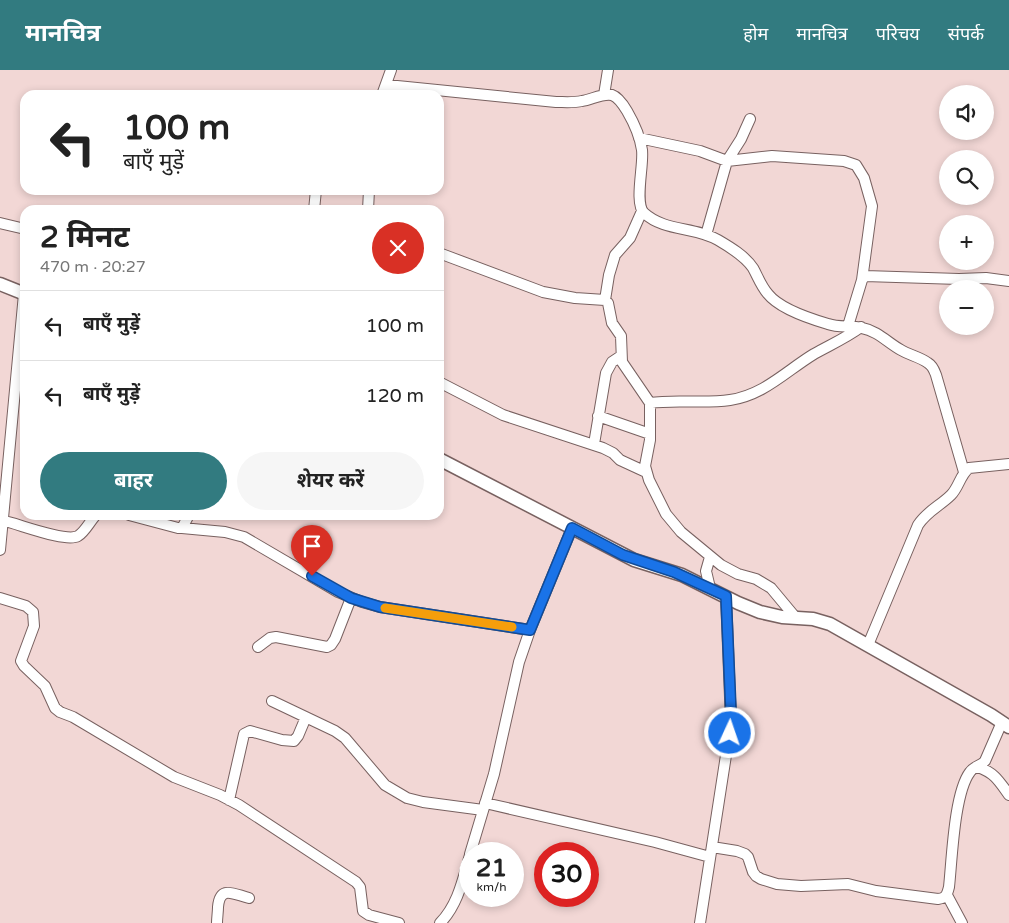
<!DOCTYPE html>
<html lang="hi">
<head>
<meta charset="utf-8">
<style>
	:root { --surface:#fff; --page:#f6f6f6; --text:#222; --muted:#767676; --line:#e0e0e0; --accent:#327b80 }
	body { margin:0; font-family:"Varela Round","Noto Sans Devanagari",sans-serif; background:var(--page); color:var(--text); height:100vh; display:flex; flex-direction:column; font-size:19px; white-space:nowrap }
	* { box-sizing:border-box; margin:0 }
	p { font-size:16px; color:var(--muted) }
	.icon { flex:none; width:28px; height:28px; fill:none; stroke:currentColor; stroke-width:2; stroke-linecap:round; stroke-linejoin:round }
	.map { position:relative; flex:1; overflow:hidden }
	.side { position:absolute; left:20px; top:135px; width:424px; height:315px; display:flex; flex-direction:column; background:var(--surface); border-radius:15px; box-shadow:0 2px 8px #0003 }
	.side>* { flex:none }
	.banner { position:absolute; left:20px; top:20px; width:424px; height:105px; border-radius:15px; box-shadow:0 2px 8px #0003; background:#fff; color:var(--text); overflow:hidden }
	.fabs { position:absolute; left:939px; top:15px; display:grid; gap:10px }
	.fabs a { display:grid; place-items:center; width:55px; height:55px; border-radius:50%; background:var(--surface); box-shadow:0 2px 8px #0003; font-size:25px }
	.speed { position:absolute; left:459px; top:772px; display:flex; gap:10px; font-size:25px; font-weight:700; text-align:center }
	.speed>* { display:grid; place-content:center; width:65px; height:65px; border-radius:50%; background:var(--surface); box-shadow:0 2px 8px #0003; line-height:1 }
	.speed small { font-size:12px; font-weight:400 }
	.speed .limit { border:8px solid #d22; background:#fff; color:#111 }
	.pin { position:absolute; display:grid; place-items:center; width:42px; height:42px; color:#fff; margin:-51px -21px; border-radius:50% 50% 50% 0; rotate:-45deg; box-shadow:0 0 5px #0007 }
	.pin .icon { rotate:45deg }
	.me { position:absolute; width:55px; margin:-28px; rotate:3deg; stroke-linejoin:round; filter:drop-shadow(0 0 4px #0008) }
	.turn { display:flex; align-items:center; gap:18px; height:105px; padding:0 20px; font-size:22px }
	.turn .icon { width:65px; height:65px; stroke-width:2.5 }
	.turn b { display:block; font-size:35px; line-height:42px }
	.round { display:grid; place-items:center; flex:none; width:52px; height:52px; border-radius:26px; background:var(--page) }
	.overview { display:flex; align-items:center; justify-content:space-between; height:85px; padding:0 20px }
	h1 { font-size:30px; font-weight:700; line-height:38px }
	.cta { display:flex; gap:10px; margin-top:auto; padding:10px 20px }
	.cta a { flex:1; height:58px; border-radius:30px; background:var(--accent); color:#fff; font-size:20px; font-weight:700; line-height:58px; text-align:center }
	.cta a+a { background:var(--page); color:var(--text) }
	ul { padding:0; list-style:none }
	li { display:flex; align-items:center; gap:15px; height:70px; padding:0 20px; border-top:1px solid var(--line) }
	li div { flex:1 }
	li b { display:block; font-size:19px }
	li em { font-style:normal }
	header { display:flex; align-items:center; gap:30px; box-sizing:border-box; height:70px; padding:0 25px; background:var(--accent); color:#fff }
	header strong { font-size:24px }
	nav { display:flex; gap:28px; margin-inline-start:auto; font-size:18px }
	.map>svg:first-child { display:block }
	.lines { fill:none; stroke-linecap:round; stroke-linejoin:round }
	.minor-casing { stroke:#786160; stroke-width:12 }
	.tertiary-casing { stroke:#786160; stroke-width:15 }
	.minor { stroke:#fff; stroke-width:10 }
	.tertiary { stroke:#fff; stroke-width:12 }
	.route-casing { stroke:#114b97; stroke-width:12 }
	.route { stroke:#1a73e8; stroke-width:9 }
	.slow { stroke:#f59e0b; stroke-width:9 }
</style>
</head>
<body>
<header>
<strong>मानचित्र</strong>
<nav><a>होम</a><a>मानचित्र</a><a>परिचय</a><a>संपर्क</a></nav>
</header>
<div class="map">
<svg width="1009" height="853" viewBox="0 0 1009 853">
	<rect width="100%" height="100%" fill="#f2d7d5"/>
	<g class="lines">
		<g class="minor-casing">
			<path id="minor" d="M387 15 556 32C564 32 573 33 582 31 591 30 602 23 612 25 618 27 624 36 627 41 634 53 640 66 642 80 644 95 634 133 644 143 665 162 694 156 718 170 730 177 745 186 753 198 758 207 761 216 768 224 779 238 811 249 828 254 839 258 851 255 862 258 878 261 888 273 901 280 909 285 920 287 928 293 933 296 934 300 936 305L964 402
				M382 25 391 0
				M604 25 608 0
				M639 68 700 81 727 91 772 86 844 91 856 95 864 108 872 136 862 210
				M314 140 316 120
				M368 140 369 120
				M0 153 25 159
				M706 165 727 91 741 69 750 49
				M439 183 543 222 575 228 605 230 608 233 612 253 621 266 622 292 650 333V370L645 396 649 410 666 444 681 462 721 495 738 504 756 509 771 518 796 548
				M605 230 609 205 615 185 630 168 642 141
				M848 256 862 210 865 206 959 209 986 208 1009 211
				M439 312 503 345 603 378 613 383 620 390 646 402
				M650 333C676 329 703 334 730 330 764 325 786 301 814 284 830 275 846 268 861 257
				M598 346 650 364
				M594 374 606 303 612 292 621 286
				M129 445 178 458H182L189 445
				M0 450C17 453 65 473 78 466 85 462 90 451 96 445
				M182 458 225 462 244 467 338 522 362 532 380 537 530 560
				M0 480 24 224
				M710 487 706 501 710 518
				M0 528 26 536 33 542 34 556 21 591 24 596 45 616 55 638 60 642 73 647 174 707 220 725 239 735 356 812 360 817 363 841 369 845 399 853
				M868 575 918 455C927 441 940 436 951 425 959 417 960 405 969 398L1009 394
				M258 577 270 568 276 567 327 577 331 575 335 569 351 528
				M272 631 335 661 345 668 385 715 407 728 423 732 483 740
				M978 697C995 703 999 711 1009 725
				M229 730 244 664 250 661 282 670 294 671 298 666 306 647
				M485 733 655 772 710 787
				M712 777 737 781 745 784 748 787 753 802 756 806 761 809 777 814 801 816 848 814 876 821 938 829C946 828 947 825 949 817 952 790 954 723 970 702 974 696 981 696 985 691L1002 652
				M470 784 494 704 519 592 530 560 572 458
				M947 825 962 853
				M217 853C217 848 218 842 218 837 220 815 233 824 249 828
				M440 853C458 835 463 809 470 785
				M700 853 731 653 726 526"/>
		</g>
		<g class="tertiary-casing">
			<path id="tertiary" d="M0 214 25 224
				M439 389 634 490 682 505 738 533 760 542 782 547 813 549 830 554 991 645 1009 657"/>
		</g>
		<use href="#minor" class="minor"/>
		<use href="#tertiary" class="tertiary"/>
	</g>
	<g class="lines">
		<g class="route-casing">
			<path id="route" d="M312 506 351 528 380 537 530 560 572 458 623 485 674 502 726 526 731 643 730 663"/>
		</g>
		<use href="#route" class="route"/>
		<path class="slow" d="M385 538 512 557"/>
	</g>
</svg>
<div class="fabs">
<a><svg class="icon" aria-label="sound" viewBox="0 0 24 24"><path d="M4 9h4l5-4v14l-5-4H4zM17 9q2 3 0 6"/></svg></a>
<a><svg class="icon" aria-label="search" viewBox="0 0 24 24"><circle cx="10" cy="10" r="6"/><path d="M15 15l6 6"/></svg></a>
<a>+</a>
<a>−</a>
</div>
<div class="speed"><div>21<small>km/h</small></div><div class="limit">30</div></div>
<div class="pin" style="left:312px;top:506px;background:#d93025"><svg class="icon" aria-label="arrive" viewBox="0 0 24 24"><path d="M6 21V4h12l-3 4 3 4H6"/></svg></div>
<svg class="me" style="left:730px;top:663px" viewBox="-20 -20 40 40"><circle r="17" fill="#1a73e8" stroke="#fff" stroke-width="3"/><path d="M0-11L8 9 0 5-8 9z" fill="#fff"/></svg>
<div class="banner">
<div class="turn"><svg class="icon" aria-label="left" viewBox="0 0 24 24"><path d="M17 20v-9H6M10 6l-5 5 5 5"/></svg><div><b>100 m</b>बाएँ मुड़ें</div></div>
</div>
<section class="side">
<div class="overview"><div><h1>2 मिनट</h1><p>470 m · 20:27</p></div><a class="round" style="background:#d93025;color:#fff"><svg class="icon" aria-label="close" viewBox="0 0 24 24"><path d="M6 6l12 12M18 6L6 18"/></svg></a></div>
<ul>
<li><svg class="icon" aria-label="left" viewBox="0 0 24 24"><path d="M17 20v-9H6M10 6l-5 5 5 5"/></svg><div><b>बाएँ मुड़ें</b></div><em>100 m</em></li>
<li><svg class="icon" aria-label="left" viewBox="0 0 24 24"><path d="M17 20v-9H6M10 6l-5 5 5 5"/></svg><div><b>बाएँ मुड़ें</b></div><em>120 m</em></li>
</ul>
<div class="cta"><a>बाहर</a><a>शेयर करें</a></div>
</section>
</div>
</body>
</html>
